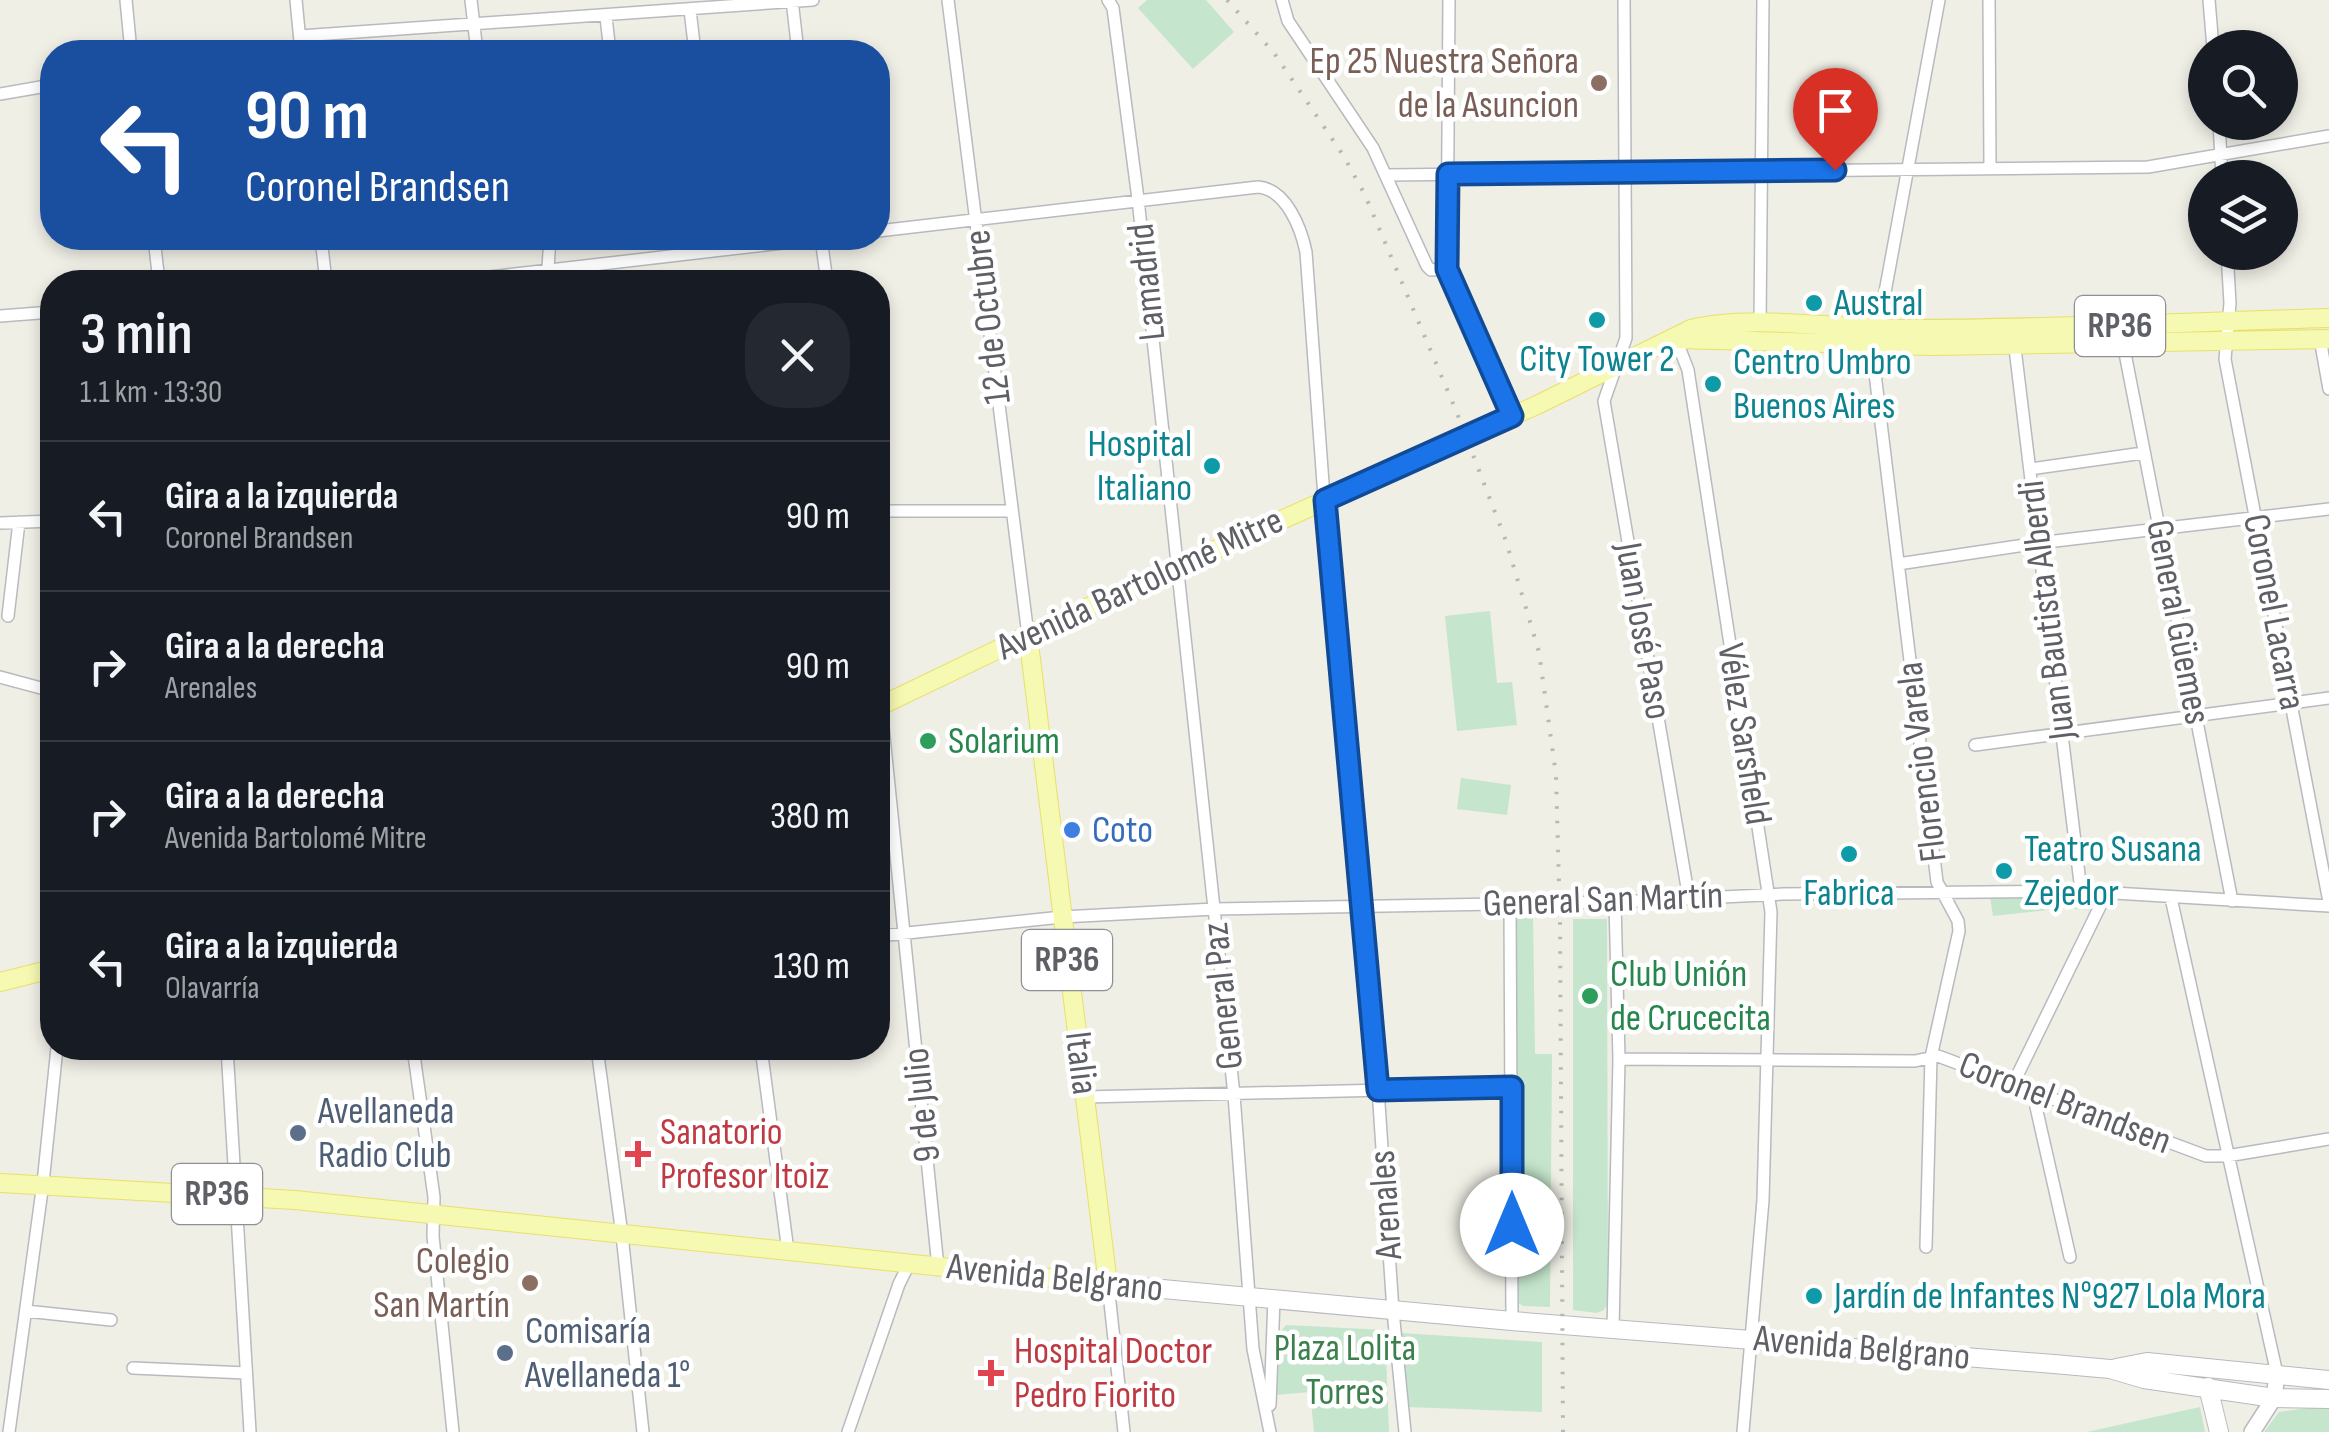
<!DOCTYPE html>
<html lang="es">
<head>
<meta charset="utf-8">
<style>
	:root { --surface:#171b24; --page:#242831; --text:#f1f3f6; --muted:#9ea1a6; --line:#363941 }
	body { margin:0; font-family:"Sofia Sans Condensed",sans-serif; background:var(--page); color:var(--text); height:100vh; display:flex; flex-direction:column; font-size:38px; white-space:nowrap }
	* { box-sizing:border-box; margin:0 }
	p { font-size:32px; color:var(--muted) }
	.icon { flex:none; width:55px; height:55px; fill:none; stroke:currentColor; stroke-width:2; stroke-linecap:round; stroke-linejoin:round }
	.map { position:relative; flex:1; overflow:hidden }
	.details { position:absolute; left:40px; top:270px; width:850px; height:790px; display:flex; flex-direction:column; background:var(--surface); border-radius:40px; box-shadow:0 5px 15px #0003 }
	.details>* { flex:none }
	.hud { position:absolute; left:40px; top:40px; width:850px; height:210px; border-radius:40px; box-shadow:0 5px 15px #0003; background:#1a4fa0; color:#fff; overflow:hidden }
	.fabs { position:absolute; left:2188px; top:30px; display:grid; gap:20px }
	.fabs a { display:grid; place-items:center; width:110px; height:110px; border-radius:50%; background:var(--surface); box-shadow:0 5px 15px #0003; font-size:50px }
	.pin { position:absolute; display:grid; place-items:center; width:85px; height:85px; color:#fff; margin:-102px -42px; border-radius:50% 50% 50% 0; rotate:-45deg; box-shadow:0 0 10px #0007 }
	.pin .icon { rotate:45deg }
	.me { position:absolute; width:110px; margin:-55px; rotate:0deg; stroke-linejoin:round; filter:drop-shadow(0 0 8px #0008) }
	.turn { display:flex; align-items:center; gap:35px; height:210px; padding:0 40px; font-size:45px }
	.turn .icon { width:130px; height:130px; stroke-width:2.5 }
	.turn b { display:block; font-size:70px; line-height:85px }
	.round { display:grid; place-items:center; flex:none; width:105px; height:105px; border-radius:40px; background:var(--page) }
	.headline { display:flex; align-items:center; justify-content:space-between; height:170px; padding:0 40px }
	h1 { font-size:60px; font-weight:600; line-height:75px }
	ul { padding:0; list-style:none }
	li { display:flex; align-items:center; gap:30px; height:150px; padding:0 40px; border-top:2px solid var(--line) }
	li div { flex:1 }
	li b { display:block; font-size:38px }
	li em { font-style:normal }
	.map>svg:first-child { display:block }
	.green { fill:#c5e5cc }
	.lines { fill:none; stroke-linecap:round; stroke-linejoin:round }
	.minor-casing { stroke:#b8babf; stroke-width:14 }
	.tertiary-casing { stroke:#b8babf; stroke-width:18 }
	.secondary-casing { stroke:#b8b9bf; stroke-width:20 }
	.primary-casing { stroke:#e8e067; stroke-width:20 }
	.minor { stroke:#fff; stroke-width:11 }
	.tertiary { stroke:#fff; stroke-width:15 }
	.secondary { stroke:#fff; stroke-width:18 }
	.primary { stroke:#f5f9b1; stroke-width:18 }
	.rail { stroke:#b6b7b7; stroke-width:4; stroke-dasharray:2.5 12; stroke-linecap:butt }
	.route-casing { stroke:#114b97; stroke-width:25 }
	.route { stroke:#1a73e8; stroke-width:18 }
	.education-dot { fill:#8d6e63; stroke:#fff; stroke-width:4 }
	.culture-dot { fill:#0f9aa8; stroke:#fff; stroke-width:4 }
	.leisure-dot { fill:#2e9e5b; stroke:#fff; stroke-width:4 }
	.shop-dot { fill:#3f7fe0; stroke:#fff; stroke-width:4 }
	.service-dot { fill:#5c6f8a; stroke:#fff; stroke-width:4 }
	.health-dot { fill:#e0444e; stroke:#fff; stroke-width:4 }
	.labels { text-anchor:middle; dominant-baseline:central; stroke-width:9; stroke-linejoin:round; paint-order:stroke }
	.shield { fill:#fff; stroke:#8e9094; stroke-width:2.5 }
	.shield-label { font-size:35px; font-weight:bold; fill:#5e6066 }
	.education-label { font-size:38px; fill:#785e54; stroke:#fff; text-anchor:end }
	.street-label { font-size:38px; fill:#5e6066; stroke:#fff }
	.culture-label { font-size:38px; fill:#0d838f; stroke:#fff; text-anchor:start }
	.leisure-label { font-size:38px; fill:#27864d; stroke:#fff; text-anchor:start }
	.shop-label { font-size:38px; fill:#366cbe; stroke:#fff; text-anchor:start }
	.service-label { font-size:38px; fill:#4e5e75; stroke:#fff; text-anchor:start }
	.health-label { font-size:38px; fill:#be3a42; stroke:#fff; text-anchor:start }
	.park-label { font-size:38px; fill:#3b804d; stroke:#fff }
</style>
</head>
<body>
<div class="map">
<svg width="2329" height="1432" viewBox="0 0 2329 1432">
	<rect width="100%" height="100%" fill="#efefe6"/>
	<path class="green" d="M1147 0H1206L1234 32 1193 69 1138 8Z
		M1490 611 1497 683 1512 682 1517 725 1457 731 1445 616Z
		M1461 778 1511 785 1507 815 1457 809Z
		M2094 896 2099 901 2094 911 2067 908 1993 916 1990 897Z
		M1533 913 1535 1054H1552L1550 1307 1523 1306 1517 1302 1515 915Z
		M1573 919H1607L1608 1302 1604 1310 1597 1313 1573 1310Z
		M1286 1325 1385 1330 1389 1432H1314L1310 1392 1276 1395 1281 1331Z
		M1401 1333 1542 1342V1412L1408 1407Z
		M2329 1405V1432H2264L2279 1412Z
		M2200 1407 2205 1432H2087Z"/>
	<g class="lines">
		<g class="minor-casing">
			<path id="minor" d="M126 0 131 52
				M296 0 301 52
				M471 0 477 52
				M792 0 798 52
				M948 0 1028 635
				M1108 0 1113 8 1138 199 1234 1095 1253 1349 1270 1432
				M1282 0 1288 21 1373 148 1427 266 1431 270 1447 269
				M1449 0 1447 269 1512 416
				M1624 0 1626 338 1604 401 1689 899
				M1989 0 1990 167
				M2209 0 2213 48
				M690 10 695 52
				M606 17 610 52
				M300 36 813 0
				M0 94 52 85
				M2219 122 2222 178
				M1386 175 2148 167 2329 136
				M878 231 1258 187C1286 189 1301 228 1306 252L1331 592 1378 1089 1393 1311 1405 1432
				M154 238 159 282
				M321 238 326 282
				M821 238 827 282
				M2227 252 2230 303 2225 359 2329 902
				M447 282 825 238
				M547 282 550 238
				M0 316 52 312
				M1760 324 1763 0
				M1676 339 1688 370 1771 912 1763 1200 1743 1432
				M2320 339 2329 389
				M2014 340 2081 891
				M2123 343 2232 901
				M2030 469 2143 453
				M878 511H1011
				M0 523 52 521
				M1898 564 2038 543 2329 509
				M8 616 19 522
				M0 677 52 691
				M878 678 938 1267
				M1975 745 2329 698
				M2171 898 2277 1374
				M1510 904 1512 1321
				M878 936 1062 917 1214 909 1615 902 1783 894 2081 891 2329 906
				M227 1048 250 1432
				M413 1048 434 1197 433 1236 453 1432
				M597 1048 622 1235 643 1432
				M761 1048 788 1251
				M1619 1059 1915 1061 1938 1056 2206 1156H2227L2329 1139
				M2014 1082 2107 892
				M2038 1092 2036 1107 2070 1257
				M1085 1097 1512 1087
				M1926 1247 1931 1057 1959 931 1958 921 1937 882 1873 357 1939 0
				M1108 1284 1124 1432
				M26 1311 111 1320
				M1613 1329 1619 1059 1615 902
				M133 1368 246 1373
				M1270 1405 1274 1299
				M9 1432 43 1183 57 1048
				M848 1432 899 1284 909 1264"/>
		</g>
		<g class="tertiary-casing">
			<path id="tertiary" d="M2252 1432 2274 1398 2277 1374"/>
		</g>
		<g class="secondary-casing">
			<path id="secondary" d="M1108 1284 1512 1321 2054 1364 2110 1369 2144 1379 2274 1398 2329 1399
				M2116 1368 2147 1362 2329 1380
				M2208 1387 2219 1432"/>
		</g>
		<g class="primary-casing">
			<path id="primary" d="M1676 339 1931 346 2329 339
				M878 707 1055 622 1537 405 1691 329C1752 314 1838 329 1903 329 2045 329 2187 322 2329 318
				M0 982 52 969
				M0 1183 295 1200 1108 1284 1028 635"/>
		</g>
		<use href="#minor" class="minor"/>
		<use href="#tertiary" class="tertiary"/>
		<use href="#secondary" class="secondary"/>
		<use href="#primary" class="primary"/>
		<path class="rail" d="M1227 0 1274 53 1343 155 1365 195 1457 413 1506 541 1539 652 1556 775 1560 921 1563 1432"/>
	</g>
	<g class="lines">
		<g class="route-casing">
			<path id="route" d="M1512 1225V1087L1378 1090 1325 500 1512 416 1447 269 1448 174 1835 170"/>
		</g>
		<use href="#route" class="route"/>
	</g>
	<g class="education-dot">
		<circle cx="1599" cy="83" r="10"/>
		<circle cx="530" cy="1283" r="10"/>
	</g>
	<g class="culture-dot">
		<circle cx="1814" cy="303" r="10"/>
		<circle cx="1597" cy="320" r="10"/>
		<circle cx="1713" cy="384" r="10"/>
		<circle cx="1212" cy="466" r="10"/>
		<circle cx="1849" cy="854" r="10"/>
		<circle cx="2004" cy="871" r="10"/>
		<circle cx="1814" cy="1296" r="10"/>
	</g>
	<g class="leisure-dot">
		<circle cx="928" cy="741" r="10"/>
		<circle cx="1590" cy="996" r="10"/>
	</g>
	<circle class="shop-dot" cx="1072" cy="830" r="10"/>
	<g class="service-dot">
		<circle cx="298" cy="1133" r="10"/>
		<circle cx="505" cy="1353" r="10"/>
	</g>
	<g class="health-dot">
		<path d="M633 1139h10v10h10v10h-10v10h-10v-10h-10v-10h10z"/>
		<path d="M986 1358h10v10h10v10h-10v10h-10v-10h-10v-10h10z"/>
	</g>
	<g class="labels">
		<g class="shield">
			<rect x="2075" y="296" width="90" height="60" rx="8"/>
			<rect x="1022" y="930" width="90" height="60" rx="8"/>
			<rect x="172" y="1164" width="90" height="60" rx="8"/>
		</g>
		<g class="shield-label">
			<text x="2120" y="326">RP36</text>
			<text x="1067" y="960">RP36</text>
			<text x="217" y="1194">RP36</text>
		</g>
		<g class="education-label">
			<text x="1579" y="61">Ep 25 Nuestra Señora<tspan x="1579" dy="44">de la Asuncion</tspan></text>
			<text x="510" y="1261">Colegio<tspan x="510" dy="44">San Martín</tspan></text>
		</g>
		<g class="street-label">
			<text transform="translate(1147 282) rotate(-96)">Lamadrid</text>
			<text transform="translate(988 317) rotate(-97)">12 de Octubre</text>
			<text transform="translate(1140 584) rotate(-25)">Avenida Bartolomé Mitre</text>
			<text transform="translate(2047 610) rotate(-97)">Juan Bautista Alberdi</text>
			<text transform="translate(2274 612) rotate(79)">Coronel Lacarra</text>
			<text transform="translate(2178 622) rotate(79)">General Güemes</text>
			<text transform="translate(1643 631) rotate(80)">Juan José Paso</text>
			<text transform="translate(1744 734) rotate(81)">Vélez Sarsfield</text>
			<text transform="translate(1922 762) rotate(-97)">Florencio Varela</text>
			<text transform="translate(1603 900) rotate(-2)">General San Martín</text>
			<text transform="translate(1223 996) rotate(-96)">General Paz</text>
			<text transform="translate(1081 1063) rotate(83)">Italia</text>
			<text transform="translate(2065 1103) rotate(21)">Coronel Brandsen</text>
			<text transform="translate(922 1105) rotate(-96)">9 de Julio</text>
			<text transform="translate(1386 1205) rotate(-94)">Arenales</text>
			<text transform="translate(1055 1278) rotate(6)">Avenida Belgrano</text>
			<text transform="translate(1862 1348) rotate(5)">Avenida Belgrano</text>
		</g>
		<g class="culture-label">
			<text x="1834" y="303">Austral</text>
			<text x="1597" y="359" text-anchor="middle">City Tower 2</text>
			<text x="1733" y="362">Centro Umbro<tspan x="1733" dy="44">Buenos Aires</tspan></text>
			<text x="1192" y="444" text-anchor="end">Hospital<tspan x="1192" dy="44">Italiano</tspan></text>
			<text x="2024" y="849">Teatro Susana<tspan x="2024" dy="44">Zejedor</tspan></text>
			<text x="1849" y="893" text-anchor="middle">Fabrica</text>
			<text x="1834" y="1296">Jardín de Infantes N°927 Lola Mora</text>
		</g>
		<g class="leisure-label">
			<text x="948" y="741">Solarium</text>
			<text x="1610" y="974">Club Unión<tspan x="1610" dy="44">de Crucecita</tspan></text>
		</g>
		<g class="shop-label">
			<text x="1092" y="830">Coto</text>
		</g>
		<g class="service-label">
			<text x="318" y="1111">Avellaneda<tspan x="318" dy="44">Radio Club</tspan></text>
			<text x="525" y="1331">Comisaría<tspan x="525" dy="44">Avellaneda 1°</tspan></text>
		</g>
		<g class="health-label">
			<text x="660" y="1132">Sanatorio<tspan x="660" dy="44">Profesor Itoiz</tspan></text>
			<text x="1014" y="1351">Hospital Doctor<tspan x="1014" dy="44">Pedro Fiorito</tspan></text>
		</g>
		<g class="park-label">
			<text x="1345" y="1348">Plaza Lolita<tspan x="1345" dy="44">Torres</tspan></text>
		</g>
	</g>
</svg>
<div class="fabs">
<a><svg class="icon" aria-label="search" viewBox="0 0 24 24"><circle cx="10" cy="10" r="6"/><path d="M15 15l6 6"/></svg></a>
<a><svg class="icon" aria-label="layers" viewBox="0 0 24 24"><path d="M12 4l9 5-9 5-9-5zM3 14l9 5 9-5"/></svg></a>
</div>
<div class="pin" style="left:1835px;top:170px;background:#d93025"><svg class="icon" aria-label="arrive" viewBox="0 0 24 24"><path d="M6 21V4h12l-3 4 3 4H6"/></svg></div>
<svg class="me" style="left:1512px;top:1225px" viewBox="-20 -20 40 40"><circle r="19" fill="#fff"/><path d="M0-13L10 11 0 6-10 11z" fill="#1a73e8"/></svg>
<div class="hud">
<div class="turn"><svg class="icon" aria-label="left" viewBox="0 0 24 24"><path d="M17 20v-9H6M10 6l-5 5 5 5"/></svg><div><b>90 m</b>Coronel Brandsen</div></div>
</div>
<section class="details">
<div class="headline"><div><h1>3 min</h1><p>1.1 km · 13:30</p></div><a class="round"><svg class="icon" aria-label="close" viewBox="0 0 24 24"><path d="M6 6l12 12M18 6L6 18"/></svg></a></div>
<ul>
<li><svg class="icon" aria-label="left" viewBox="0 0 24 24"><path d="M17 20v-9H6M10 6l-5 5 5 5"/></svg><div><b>Gira a la izquierda</b><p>Coronel Brandsen</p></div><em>90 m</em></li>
<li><svg class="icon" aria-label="right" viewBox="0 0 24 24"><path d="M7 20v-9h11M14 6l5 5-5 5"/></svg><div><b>Gira a la derecha</b><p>Arenales</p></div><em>90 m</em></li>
<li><svg class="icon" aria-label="right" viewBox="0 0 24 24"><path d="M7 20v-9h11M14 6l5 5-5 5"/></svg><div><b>Gira a la derecha</b><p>Avenida Bartolomé Mitre</p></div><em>380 m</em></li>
<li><svg class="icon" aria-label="left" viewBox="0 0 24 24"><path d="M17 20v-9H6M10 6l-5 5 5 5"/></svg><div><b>Gira a la izquierda</b><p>Olavarría</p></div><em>130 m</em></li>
</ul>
</section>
</div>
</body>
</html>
